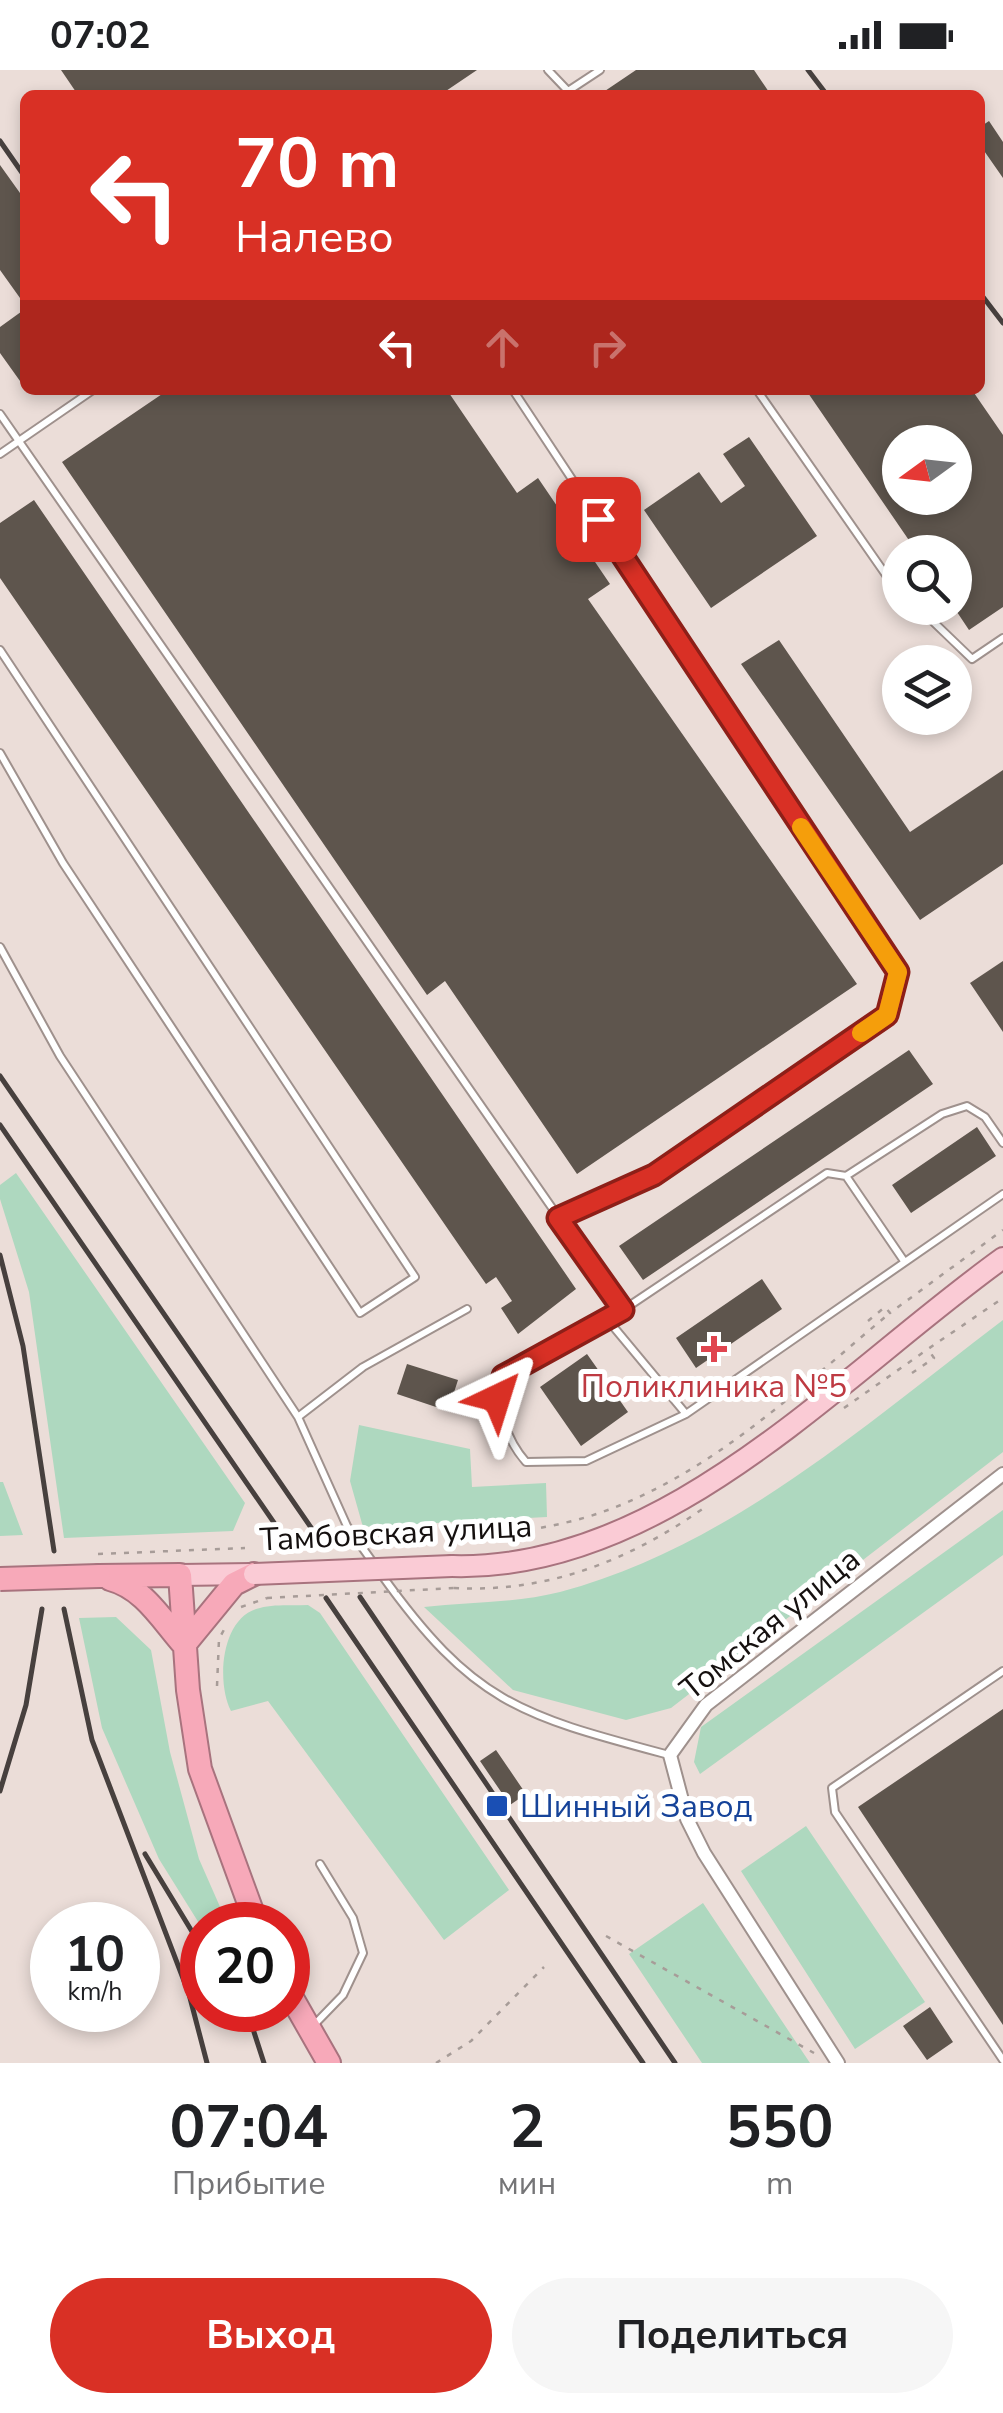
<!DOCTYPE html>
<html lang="ru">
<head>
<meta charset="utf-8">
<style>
	:root { --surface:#fff; --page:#f6f6f6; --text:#202124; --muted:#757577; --accent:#d93025 }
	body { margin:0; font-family:"Nunito Sans",sans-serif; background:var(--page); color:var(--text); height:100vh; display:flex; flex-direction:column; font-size:38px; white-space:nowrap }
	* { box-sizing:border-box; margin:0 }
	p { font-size:32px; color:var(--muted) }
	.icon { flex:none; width:55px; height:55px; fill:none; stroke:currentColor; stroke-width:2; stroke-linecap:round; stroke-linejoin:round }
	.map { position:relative; height:1993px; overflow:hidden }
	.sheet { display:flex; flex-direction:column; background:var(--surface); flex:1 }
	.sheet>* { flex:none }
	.top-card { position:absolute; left:20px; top:20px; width:965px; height:305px; border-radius:15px; box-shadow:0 5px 15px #0003; background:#d93025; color:#fff; overflow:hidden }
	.needle { width:65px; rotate:255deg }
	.tools { position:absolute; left:882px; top:355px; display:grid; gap:20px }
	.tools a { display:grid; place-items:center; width:90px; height:90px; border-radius:50%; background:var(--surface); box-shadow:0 5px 15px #0003; font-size:50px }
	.speed { position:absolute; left:30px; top:1832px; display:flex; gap:20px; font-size:50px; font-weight:700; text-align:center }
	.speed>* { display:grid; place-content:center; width:130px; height:130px; border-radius:50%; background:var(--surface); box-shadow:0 5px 15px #0003; line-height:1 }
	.speed small { font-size:25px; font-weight:400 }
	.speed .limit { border:15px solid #d22; background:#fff; color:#111 }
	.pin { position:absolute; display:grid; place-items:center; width:85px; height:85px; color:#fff; margin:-42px; border-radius:20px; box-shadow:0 5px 15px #0006 }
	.me { position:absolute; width:110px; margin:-55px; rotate:41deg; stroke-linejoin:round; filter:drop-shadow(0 0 8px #0008) }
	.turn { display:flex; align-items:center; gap:35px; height:210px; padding:0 50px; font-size:45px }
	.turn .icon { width:130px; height:130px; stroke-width:2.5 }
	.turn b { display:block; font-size:70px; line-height:85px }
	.lanes { display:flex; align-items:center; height:95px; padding:0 50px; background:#0003; justify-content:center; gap:50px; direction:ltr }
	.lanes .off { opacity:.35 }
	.eta { display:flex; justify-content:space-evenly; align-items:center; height:170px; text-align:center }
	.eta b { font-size:60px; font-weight:700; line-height:70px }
	.button { display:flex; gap:20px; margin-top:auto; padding:20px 50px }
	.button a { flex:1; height:115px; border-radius:60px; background:var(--accent); color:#fff; font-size:40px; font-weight:700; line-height:115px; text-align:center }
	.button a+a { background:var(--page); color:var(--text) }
	.status { display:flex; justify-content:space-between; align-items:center; height:70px; padding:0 50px; background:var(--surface); direction:ltr }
	.status svg { height:28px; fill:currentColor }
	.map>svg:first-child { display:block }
	.green { fill:#aed8bf }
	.building { fill:#5e554d; fill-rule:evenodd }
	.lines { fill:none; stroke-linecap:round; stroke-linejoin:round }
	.lane-casing { stroke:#9f918d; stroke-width:10 }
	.street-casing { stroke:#9f918d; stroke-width:16 }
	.primary-casing { stroke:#a8737e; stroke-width:24 }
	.highway-casing { stroke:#a8737e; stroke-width:26 }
	.path { stroke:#a79c98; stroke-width:2.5; stroke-dasharray:5 8; stroke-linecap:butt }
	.lane { stroke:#fff; stroke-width:6 }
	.street { stroke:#fff; stroke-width:12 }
	.primary { stroke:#facbd5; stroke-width:20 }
	.highway { stroke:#f7a9b9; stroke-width:22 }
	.rail { stroke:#47403e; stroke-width:5 }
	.primary-bridge-casing { stroke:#a8737e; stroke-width:24; stroke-linecap:butt }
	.highway-bridge-casing { stroke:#a8737e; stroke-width:26; stroke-linecap:butt }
	.path-bridge { stroke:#a79c98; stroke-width:2.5; stroke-dasharray:5 8; stroke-linecap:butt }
	.primary-bridge { stroke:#facbd5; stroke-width:20 }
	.highway-bridge { stroke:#f7a9b9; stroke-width:22 }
	.route-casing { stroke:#8d1f18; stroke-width:25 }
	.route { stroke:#d93025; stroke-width:18 }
	.slow { stroke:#f59e0b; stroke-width:18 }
	.health-dot { fill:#e0444e; stroke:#fff; stroke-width:4 }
	.transit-dot { fill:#1a4fb4; stroke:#fff; stroke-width:4 }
	.labels { text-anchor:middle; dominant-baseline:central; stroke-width:10; stroke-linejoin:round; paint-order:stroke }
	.health-label { font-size:32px; fill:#be3a42; stroke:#fff }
	.street-label { font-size:32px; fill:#15100f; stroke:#fff }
	.transit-label { font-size:32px; fill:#164399; stroke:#fff; text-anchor:start }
</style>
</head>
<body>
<div class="status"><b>07:02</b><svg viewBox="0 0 49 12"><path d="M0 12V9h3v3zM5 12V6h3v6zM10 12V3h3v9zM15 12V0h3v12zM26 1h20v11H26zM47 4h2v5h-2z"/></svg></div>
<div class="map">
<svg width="1003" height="1993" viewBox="0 0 1003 1993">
	<rect width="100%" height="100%" fill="#ebddd8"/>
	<path class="green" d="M16 1103 245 1433 233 1461 64 1468 29 1222 0 1129V1115Z
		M1003 1250V1382L671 1638 626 1650 513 1620 424 1537C468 1532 517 1533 560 1522 729 1477 866 1354 1003 1250Z
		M359 1355 470 1379 472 1417 546 1413 547 1447 363 1457 350 1411Z
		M0 1412H3L23 1465 0 1466Z
		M1003 1440V1485L700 1704 694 1692 701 1657Z
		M308 1535 320 1543 509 1820 444 1870 268 1631 231 1641C216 1612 221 1546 260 1538 274 1534 292 1536 308 1535Z
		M116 1547 151 1580 170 1682 199 1789 228 1855 202 1858 159 1789 102 1658 79 1548Z
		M806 1756 925 1932 855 1979 741 1801Z
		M703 1833 810 1993H702L629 1884Z"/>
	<path class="building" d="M61 0H477L440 25H78Z
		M636 0H754L771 25H599Z
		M989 51 1003 72V108L980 75V57Z
		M0 95 25 130V235L0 200Z
		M25 239V318L0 283V257Z
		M168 320H447L517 423 538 408 610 514 588 529 857 914 577 1104 445 911 427 925 62 392Z
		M806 320H972L1003 365V537L969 560 955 539V482H917ZM900 372H955V428H900Z
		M749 367 817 466 711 538 644 440 699 402 721 433 745 416 723 384Z
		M34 430 576 1219 518 1264 501 1238 512 1231 496 1207 486 1214 463 1181 0 508V453Z
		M779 570 910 762 1003 700V794L920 850 741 594Z
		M1003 891V962L970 913Z
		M909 980 933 1014 643 1210 619 1176Z
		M977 1057 996 1086 911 1143 892 1115Z
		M762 1209 782 1239 696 1298 676 1268Z
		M587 1284 628 1342 581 1376 540 1317Z
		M407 1294 458 1310 448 1341 397 1324Z
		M1003 1639V1955L858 1737Z
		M496 1680 526 1724 510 1735 480 1691Z
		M930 1937 953 1972 927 1990 903 1956Z"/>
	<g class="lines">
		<g class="lane-casing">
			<path id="lane" d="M548 0 568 21
				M562 25 600 0
				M513 320 898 902 887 945 654 1105 558 1148
				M757 320 886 505 900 519
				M0 344 623 1240
				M0 384 93 320
				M919 538 972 589 1003 568
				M0 580 415 1207 360 1243 63 793 0 683
				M0 877 60 986 298 1347 347 1456 374 1494
				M1003 1073 985 1047 967 1036 942 1044 846 1106 827 1103 623 1240 503 1306C495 1336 506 1369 526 1392L586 1391 686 1344 1003 1124
				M846 1106 904 1191
				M607 1249 686 1344
				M298 1347 363 1297 467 1239
				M381 1504C474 1634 520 1645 669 1685
				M1003 1601 832 1718 835 1742 1003 1990
				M313 1956 343 1925 363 1883 353 1848 320 1794"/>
		</g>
		<g class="street-casing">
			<path id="street" d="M838 1993 704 1783 687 1749 670 1685 706 1635 1003 1404"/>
		</g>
		<g class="primary-casing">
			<path id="primary" d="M452 1496C666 1502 841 1304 1003 1188
				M180 1505 252 1504"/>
		</g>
		<g class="highway-casing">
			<path id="highway" d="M99 1506 180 1505 188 1620 200 1699 257 1855
				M110 1509C144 1518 161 1549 184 1575
				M184 1575 234 1514 254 1504
				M288 1921 329 1993"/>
		</g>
		<path class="path" d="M868 1251 885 1237 890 1243 1003 1160
			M912 1303 934 1288 928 1279 1003 1228
			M844 1338 928 1279
			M451 1471C496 1464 543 1460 587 1447 705 1411 797 1320 890 1243
			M98 1484 245 1478
			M454 1518C549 1523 631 1490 708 1435
			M241 1537 267 1528
			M217 1616 219 1569 227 1554
			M606 1866 814 1983
			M436 1993 471 1971 544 1897"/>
		<use href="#lane" class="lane"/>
		<use href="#street" class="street"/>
		<use href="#primary" class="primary"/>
		<use href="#highway" class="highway"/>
		<path class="rail" d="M808 0 827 25
			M0 71 25 107
			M980 223 1003 253
			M0 1006 321 1472
			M0 1055 288 1473
			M0 1185 23 1276 54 1481
			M360 1527 675 1993
			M326 1528 643 1993
			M64 1539 92 1670 189 1924 207 1993
			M0 1721 26 1635 42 1539
			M145 1784 202 1878
			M241 1940 253 1959 264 1993"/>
		<g class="primary-bridge-casing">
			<path id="primary-bridge" d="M254 1504 452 1496"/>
		</g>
		<g class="highway-bridge-casing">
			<path id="highway-bridge" d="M0 1509 99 1506"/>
		</g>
		<path class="path-bridge" d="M267 1528 454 1518"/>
		<use href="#primary-bridge" class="primary-bridge"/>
		<use href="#highway-bridge" class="highway-bridge"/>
	</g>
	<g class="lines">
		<g class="route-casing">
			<path id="route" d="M497 1328 503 1306 623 1240 558 1148 654 1105 887 945 898 902 598 449"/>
		</g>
		<use href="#route" class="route"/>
		<path class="slow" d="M801 757 898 902 887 945 861 963"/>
	</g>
	<path class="health-dot" d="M709 1264h10v10h10v10h-10v10h-10v-10h-10v-10h10z"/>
	<rect class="transit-dot" x="485" y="1724" width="24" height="24" rx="5"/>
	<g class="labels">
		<g class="health-label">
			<text x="714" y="1316">Поликлиника №5</text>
		</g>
		<g class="street-label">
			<text transform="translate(396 1463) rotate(-3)">Тамбовская улица</text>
			<text transform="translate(770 1554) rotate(-39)">Томская улица</text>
		</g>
		<g class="transit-label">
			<text x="520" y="1736">Шинный Завод</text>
		</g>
	</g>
</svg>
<div class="tools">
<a><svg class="needle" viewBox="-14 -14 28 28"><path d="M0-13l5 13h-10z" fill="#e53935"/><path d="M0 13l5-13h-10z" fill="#757577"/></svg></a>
<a><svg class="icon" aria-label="search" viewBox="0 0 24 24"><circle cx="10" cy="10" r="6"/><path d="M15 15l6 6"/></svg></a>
<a><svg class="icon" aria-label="layers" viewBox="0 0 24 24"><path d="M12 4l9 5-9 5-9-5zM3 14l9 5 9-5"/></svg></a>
</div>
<div class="speed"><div>10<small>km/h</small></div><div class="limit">20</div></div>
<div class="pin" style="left:598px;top:449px;background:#d93025"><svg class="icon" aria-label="arrive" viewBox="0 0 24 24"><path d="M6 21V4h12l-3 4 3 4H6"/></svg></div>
<svg class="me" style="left:497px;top:1328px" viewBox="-20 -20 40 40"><path d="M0-17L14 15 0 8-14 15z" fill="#d93025" stroke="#fff" stroke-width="4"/></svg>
<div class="top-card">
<div class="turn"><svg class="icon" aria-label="left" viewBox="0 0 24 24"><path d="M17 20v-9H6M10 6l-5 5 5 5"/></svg><div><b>70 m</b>Налево</div></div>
<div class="lanes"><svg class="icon" aria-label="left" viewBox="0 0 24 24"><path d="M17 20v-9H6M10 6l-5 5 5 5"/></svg><svg class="icon off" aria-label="ahead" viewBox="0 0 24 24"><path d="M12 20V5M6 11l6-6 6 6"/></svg><svg class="icon off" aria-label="right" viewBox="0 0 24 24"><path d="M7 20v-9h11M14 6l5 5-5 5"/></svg></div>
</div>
</div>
<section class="sheet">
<div class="eta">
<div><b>07:04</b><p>Прибытие</p></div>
<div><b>2</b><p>мин</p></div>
<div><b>550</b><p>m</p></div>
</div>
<div class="button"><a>Выход</a><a>Поделиться</a></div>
</section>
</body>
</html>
